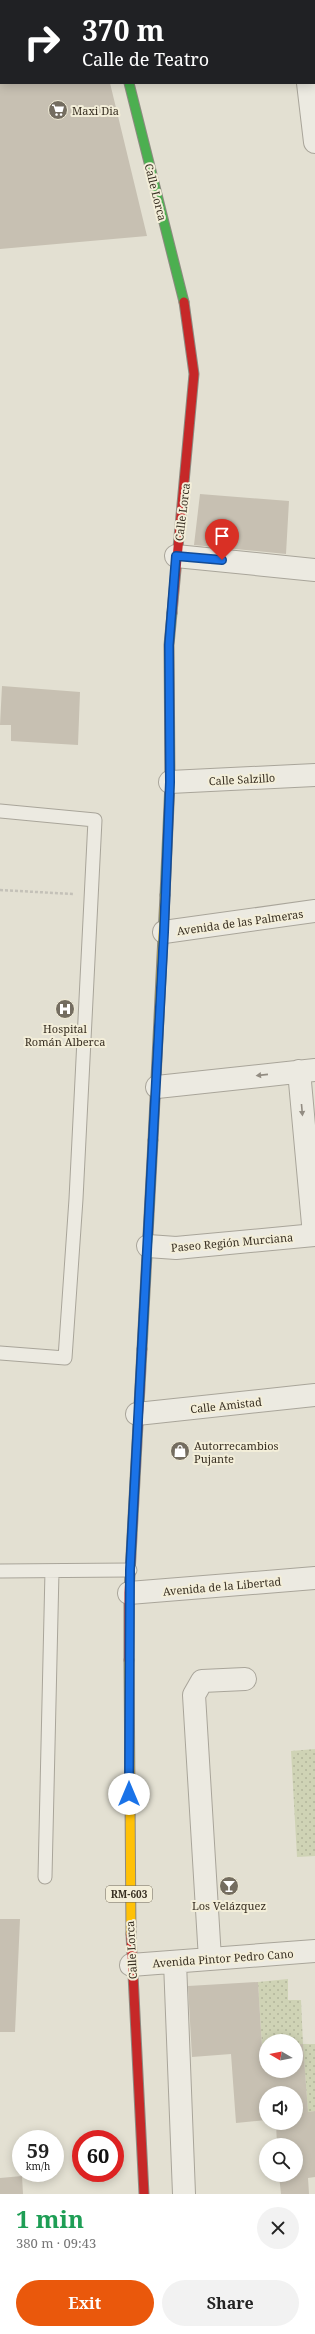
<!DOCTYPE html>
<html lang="en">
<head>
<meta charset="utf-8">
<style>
	:root { --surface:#fff; --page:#f2f2f2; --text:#222; --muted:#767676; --accent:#ea580c }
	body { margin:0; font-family:"Noto Serif",serif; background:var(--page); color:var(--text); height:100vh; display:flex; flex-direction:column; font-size:15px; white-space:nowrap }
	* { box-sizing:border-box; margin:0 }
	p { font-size:13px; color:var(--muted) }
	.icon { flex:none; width:22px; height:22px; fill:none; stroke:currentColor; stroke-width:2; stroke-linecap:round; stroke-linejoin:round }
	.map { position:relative; height:2194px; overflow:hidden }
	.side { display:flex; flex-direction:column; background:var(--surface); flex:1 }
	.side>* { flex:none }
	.guide { position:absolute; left:0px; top:0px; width:315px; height:84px; box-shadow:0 2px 10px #0003; background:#202124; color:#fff; overflow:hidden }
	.needle { width:26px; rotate:280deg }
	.buttons { position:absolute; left:259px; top:2034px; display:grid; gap:8px }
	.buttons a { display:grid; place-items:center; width:44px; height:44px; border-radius:50%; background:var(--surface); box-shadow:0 2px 10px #0003; font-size:20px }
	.speed { position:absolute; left:12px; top:2130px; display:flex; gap:8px; font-size:20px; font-weight:700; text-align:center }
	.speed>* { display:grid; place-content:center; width:52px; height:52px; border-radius:50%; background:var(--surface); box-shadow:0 2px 10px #0003; line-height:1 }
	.speed small { font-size:10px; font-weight:400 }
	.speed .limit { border:6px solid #d22; background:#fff; color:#111 }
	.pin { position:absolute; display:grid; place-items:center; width:34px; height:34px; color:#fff; margin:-41px -17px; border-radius:50% 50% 50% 0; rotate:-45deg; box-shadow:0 0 4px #0007 }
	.pin .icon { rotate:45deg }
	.me { position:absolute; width:44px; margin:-22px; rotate:0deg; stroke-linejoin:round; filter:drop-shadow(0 0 3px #0008) }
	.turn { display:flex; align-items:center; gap:14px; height:84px; padding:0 16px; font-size:18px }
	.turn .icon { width:52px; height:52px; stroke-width:2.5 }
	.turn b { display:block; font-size:28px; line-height:34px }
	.round { display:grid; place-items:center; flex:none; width:42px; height:42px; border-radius:21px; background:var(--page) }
	.head { display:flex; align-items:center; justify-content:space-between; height:68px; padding:0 16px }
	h1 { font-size:24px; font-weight:700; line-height:30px; color:#1e9e55 }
	.cta { display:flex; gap:8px; margin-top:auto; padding:8px 16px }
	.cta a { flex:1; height:46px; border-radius:24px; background:var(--accent); color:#fff; font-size:16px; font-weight:700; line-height:46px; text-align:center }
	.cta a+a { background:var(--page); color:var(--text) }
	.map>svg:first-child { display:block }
	.park { fill:url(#park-dots) }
	.building { fill:#c7c0b2 }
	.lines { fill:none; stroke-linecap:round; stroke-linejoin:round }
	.lane-casing { stroke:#a9a59a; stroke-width:15 }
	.street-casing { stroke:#a9a59a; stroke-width:24 }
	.fast-casing { stroke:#8e8a81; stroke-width:11 }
	.slow-casing { stroke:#8e8a81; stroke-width:11 }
	.jam-casing { stroke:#8e8a81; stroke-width:11 }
	.path { stroke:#c4c1b8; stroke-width:2.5; stroke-dasharray:3 2; stroke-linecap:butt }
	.lane { stroke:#eceae1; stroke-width:13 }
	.street { stroke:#eceae1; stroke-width:22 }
	.fast { stroke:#4caf50; stroke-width:9 }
	.slow { stroke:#ffc107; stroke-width:9 }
	.jam { stroke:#c62828; stroke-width:9 }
	.oneway { fill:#928c82 }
	.route-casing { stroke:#114b97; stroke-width:10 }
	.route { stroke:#1a73e8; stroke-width:7 }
	.labels { text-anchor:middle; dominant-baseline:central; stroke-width:4; stroke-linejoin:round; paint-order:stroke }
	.shield { fill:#f3eed9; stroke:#706859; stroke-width:1 }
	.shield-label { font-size:10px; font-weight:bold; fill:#382f22 }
	.poi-label { font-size:11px; fill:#382f22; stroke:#f3eed9; text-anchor:start }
	.street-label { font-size:11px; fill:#382f22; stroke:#f3eed9 }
</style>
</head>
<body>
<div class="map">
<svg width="315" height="2194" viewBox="0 0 315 2194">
	<defs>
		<pattern id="park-dots" width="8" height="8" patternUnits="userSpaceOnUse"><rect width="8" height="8" fill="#cfd3b5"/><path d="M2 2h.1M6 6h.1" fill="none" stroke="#b2b59b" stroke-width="1.8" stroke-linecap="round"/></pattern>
	</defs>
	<rect width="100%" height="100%" fill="#e3e0d2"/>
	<path class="park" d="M315 1749V1856L297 1857 291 1751Z
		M288 1979V2000H301L303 2044H315V2111L308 2112 303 2045H296V2041H266V2047H262L258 1982Z"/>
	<path class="building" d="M0 83H110L147 236 0 249Z
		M200 494 289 501 286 554 194 545Z
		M2 686 80 692 78 745 11 741V725H0Z
		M0 1919H20L15 2032H0Z
		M258 1982 262 2047H266V2071H296V2045L303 2044 308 2112 315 2111V2177L308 2178 309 2194H281L279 2175H296V2145H277L276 2123H296V2093H266V2120L236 2123 231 2054 192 2057 188 1986Z
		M22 2176 23 2194H0V2178Z"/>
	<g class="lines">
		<g class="lane-casing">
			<path id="lane" d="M0 811 95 820 76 1199 65 1358 0 1353
				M0 1571 130 1570
				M45 1877 52 1571"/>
		</g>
		<g class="street-casing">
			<path id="street" d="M310 1V0
				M308 83 315 142
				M176 556 315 570
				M170 782 315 775
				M164 932 315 911
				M299 1071 314 1235
				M157 1087 315 1070
				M148 1246 176 1248 315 1235
				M137 1414 315 1395
				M129 1593 315 1578
				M210 1959 194 1695 202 1681 245 1679
				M175 1962 184 2194
				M131 1965 315 1951"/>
		</g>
		<g class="fast-casing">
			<path id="fast" d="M109 0 110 1
				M129 83 184 302
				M165 895 170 782 169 645 172 613
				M142 1349 153 1140"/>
		</g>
		<g class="slow-casing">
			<path id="slow" d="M153 1140 165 895
				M129 1660 131 1934"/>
		</g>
		<g class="jam-casing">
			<path id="jam" d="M172 613 194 374 184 302
				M129 1660V1593L142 1349
				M131 1934 144 2194"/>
		</g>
		<path class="path" d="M0 890 73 894"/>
		<use href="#lane" class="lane"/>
		<use href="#street" class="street"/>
		<use href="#fast" class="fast"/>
		<use href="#slow" class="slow"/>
		<use href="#jam" class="jam"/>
	</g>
	<defs><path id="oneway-solid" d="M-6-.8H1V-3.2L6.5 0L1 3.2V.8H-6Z"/></defs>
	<g class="oneway">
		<use href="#oneway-solid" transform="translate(262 1075) rotate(174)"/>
		<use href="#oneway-solid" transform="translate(302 1110) rotate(85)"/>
	</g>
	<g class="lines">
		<g class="route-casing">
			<path id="route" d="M129 1794 130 1570 164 932 170 782 169 645 176 556 222 560"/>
		</g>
		<use href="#route" class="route"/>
	</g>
	<defs>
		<g id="supermarket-disc" transform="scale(1)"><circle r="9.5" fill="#746d60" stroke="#f3eed9"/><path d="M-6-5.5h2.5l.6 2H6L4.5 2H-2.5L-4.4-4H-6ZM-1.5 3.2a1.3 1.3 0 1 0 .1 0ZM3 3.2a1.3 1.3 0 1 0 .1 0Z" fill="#fff"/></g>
		<g id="hospital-disc" transform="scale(1)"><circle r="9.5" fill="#746d60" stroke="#f3eed9"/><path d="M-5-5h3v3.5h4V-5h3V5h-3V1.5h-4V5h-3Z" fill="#fff"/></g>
		<g id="shop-disc" transform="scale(1)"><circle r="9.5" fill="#746d60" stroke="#f3eed9"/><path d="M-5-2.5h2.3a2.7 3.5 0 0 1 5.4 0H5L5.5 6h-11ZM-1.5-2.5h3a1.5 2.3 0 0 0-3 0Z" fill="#fff"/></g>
		<g id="bar-disc" transform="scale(1)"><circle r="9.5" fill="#746d60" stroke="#f3eed9"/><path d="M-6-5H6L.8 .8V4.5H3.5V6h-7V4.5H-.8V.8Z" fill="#fff"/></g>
	</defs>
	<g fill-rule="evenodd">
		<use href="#supermarket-disc" x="58" y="110"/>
		<use href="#hospital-disc" x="65" y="1009"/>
		<use href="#shop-disc" x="180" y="1451"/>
		<use href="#bar-disc" x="229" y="1886"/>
	</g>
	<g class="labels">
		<rect class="shield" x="106" y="1886" width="46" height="16" rx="3"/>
		<g class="shield-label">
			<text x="129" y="1894">RM-603</text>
		</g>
		<g class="poi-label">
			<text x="72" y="110">Maxi Dia</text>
			<text x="65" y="1028" text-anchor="middle">Hospital<tspan x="65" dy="13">Román Alberca</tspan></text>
			<text x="194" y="1445">Autorrecambios<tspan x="194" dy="13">Pujante</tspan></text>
			<text x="229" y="1905" text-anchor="middle">Los Velázquez</text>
		</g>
		<g class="street-label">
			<text transform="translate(156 192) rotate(76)">Calle Lorca</text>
			<text transform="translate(182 512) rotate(-83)">Calle Lorca</text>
			<text transform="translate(242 779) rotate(-3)">Calle Salzillo</text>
			<text transform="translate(240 922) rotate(-8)">Avenida de las Palmeras</text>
			<text transform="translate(232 1242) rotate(-5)">Paseo Región Murciana</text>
			<text transform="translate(226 1405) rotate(-6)">Calle Amistad</text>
			<text transform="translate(222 1586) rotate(-5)">Avenida de la Libertad</text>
			<text transform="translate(131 1950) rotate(-93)">Calle Lorca</text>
			<text transform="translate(223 1958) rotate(-4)">Avenida Pintor Pedro Cano</text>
		</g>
	</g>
</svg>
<div class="buttons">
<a><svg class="needle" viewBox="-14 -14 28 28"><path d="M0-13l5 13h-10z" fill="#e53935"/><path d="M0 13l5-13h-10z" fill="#767676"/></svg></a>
<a><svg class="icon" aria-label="sound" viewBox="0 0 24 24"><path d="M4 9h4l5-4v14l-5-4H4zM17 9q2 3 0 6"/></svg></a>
<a><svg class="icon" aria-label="search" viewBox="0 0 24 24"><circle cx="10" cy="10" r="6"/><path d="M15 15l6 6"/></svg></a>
</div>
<div class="speed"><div>59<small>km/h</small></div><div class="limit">60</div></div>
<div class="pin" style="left:222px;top:560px;background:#d93025"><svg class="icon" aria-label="arrive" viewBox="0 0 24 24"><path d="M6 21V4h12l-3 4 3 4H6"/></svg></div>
<svg class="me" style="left:129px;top:1794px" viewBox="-20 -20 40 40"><circle r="19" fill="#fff"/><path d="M0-13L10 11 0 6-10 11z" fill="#1a73e8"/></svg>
<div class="guide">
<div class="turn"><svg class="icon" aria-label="right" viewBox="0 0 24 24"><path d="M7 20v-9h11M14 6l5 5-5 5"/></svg><div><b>370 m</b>Calle de Teatro</div></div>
</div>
</div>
<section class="side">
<div class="head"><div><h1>1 min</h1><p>380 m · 09:43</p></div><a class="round"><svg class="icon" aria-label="close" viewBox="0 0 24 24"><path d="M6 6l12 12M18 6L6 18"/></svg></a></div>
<div class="cta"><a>Exit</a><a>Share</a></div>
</section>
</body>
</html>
